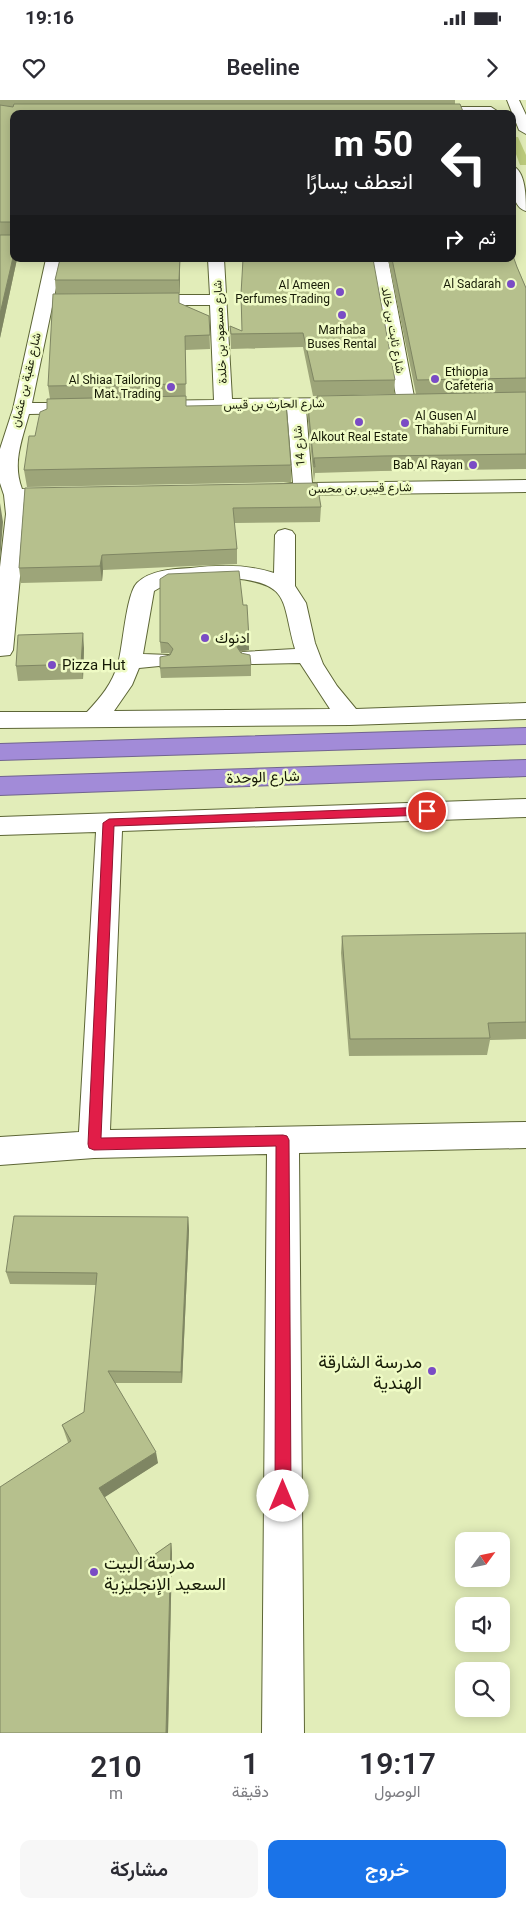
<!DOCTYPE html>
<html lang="ar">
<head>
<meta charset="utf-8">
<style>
	:root { --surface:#fff; --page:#f7f7f7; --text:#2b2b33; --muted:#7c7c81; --accent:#1a73e8 }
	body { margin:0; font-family:Roboto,Vazirmatn,sans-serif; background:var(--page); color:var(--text); direction:rtl; height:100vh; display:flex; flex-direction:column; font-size:19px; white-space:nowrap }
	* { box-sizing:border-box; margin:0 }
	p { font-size:16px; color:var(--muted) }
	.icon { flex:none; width:28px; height:28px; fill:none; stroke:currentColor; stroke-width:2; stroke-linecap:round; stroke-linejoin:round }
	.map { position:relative; height:1633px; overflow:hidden; direction:ltr }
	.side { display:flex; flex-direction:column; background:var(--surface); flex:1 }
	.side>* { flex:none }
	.hud { position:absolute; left:10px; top:10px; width:506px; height:152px; border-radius:10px; box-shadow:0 2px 12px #0003; direction:rtl; background:#202124; color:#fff; overflow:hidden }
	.needle { width:32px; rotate:57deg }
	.fabs { position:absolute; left:455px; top:1432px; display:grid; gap:10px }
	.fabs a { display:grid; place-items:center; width:55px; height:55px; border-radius:10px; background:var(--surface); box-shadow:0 2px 12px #0003; font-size:25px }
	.pin { position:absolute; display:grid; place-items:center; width:42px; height:42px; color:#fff; margin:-21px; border:2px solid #fff; border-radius:50%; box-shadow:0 1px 5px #0007 }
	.me { position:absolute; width:55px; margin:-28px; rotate:0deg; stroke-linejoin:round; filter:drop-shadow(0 0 4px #0008) }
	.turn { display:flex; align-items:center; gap:18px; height:105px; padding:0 20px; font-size:22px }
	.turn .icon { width:65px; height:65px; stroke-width:2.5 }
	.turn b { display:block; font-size:35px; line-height:42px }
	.then { display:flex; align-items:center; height:48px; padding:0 20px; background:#0003; gap:10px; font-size:19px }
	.eta { display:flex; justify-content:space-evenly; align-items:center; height:85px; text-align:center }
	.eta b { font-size:30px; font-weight:600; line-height:35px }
	.action { display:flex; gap:10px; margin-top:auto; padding:10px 20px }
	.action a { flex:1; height:58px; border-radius:10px; background:var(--accent); color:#fff; font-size:20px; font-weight:600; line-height:58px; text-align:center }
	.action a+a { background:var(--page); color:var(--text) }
	.status { display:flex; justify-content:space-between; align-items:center; height:35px; padding:0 25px; background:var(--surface); direction:ltr }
	.status svg { height:14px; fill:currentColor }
	header { display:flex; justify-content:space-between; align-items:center; height:65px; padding:0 20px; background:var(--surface); font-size:22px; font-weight:600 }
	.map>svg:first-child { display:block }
	.green { fill:#bdcc7d }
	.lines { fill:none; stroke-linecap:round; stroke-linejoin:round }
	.minor-casing { stroke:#5d6636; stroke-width:2 }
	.highway-casing { stroke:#71648f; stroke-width:2 }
	.minor { fill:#fff; fill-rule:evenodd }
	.highway { fill:#a28bd8; fill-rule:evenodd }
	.wall { fill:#9da579 }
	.shaded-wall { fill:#7f8663 }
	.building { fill:#b6c08d; stroke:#7f8663 }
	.route { fill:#e11d48; stroke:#92132f }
	.poi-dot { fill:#7a4cc5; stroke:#effbc5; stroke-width:2 }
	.labels { text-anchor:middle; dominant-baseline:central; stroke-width:5; stroke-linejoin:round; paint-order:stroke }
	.far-poi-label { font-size:12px; fill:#171b07; stroke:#effbc5; text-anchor:end }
	.far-street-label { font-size:12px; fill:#171b07; stroke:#effbc5 }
	.poi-label { font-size:15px; fill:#171b07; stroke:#effbc5; text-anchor:start }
	.street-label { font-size:15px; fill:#171b07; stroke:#effbc5 }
	.near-poi-label { font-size:18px; fill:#171b07; stroke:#effbc5; text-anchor:end }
</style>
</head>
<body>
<div class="status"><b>19:16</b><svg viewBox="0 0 49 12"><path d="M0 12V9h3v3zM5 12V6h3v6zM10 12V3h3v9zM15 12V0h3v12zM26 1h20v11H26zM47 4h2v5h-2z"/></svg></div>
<header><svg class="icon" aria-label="forward" viewBox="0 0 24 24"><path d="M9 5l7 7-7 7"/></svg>Beeline<svg class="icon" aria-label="heart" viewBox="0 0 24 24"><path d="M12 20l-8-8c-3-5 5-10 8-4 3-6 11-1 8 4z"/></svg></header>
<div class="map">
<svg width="526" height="1633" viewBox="0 0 526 1633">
	<rect width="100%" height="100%" fill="#e2edb9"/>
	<path class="green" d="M513 37H518L526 55V65H520L513 46Z"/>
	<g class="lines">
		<g class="minor-casing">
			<path id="minor" d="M507 0H519L526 15V34L519 30Z
				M425 7H491L497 11 495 14H421L419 11 421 8Z
				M512 66C526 70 526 99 526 111 510 107 512 79 512 66Z
				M46 159H62L32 303H85L91 304 94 308 91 312 85 313 29 314C22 340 12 363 22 389L70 390 73 394 70 398 25 401 26 414 13 550 10 555 0 556V467L6 414 4 395 0 383V349L13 309Z
				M208 159H224L232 299 353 298 359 299 362 303 359 307 353 308 306 309 312 383 526 380V392L281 395 274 393 271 389 274 385 293 383 287 309 142 310 139 306 142 302 148 301 214 300 210 205H142L134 200 142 195H210Z
				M372 159H388L415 302 412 306H400L397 302Z
				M285 429 292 431 295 435V486L306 503 315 543 323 564 337 586 356 609 526 603V619L350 625 0 628V612H87C101 597 112 584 118 564 123 547 126 494 137 483 150 470 173 469 191 468 218 465 247 464 274 473L275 435 278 431ZM231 478C292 483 281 501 295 549L242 552 239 557 242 562 250 564 300 563 330 609 114 611 132 585 139 568 169 565 172 560 169 555 143 554 154 491 168 483Z
				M526 699V717L122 731 110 1030 526 1022V1048L299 1053 304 1633H262L267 1054 94 1058 0 1065V1037L79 1032 96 732 0 735V717Z"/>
		</g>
		<g class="highway-casing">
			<path id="highway" d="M526 628V644L0 660V644Z
				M526 660V676L0 695V677Z"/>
		</g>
		<use href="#minor" class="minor"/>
		<use href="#highway" class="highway"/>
	</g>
	<path class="wall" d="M0 0H455V4L14 14V159H17L0 238Z
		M60 159H180V193L56 194 55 180Z
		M243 159 395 280 394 294 313 296 303 247 231 249 230 226 242 231Z
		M388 159H512L517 167 526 188V369L381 371 315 373 314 382 308 321V306H316L317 296 416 294Z
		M179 193V203L209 216 210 249 185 250 186 306 291 365V382L27 387 24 370 35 336 47 309 50 299 48 286Z
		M25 388 321 407 320 422 234 423 237 449V464L103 470 102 481 21 483 19 468Z
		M243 505 249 550 240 552 251 565V576L161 578 160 568 170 555 169 553H161L160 542Z
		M84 548 83 579 18 581 16 566Z
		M526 833V939L490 940 487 955 349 956 341 853 342 836Z
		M188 1117 189 1130 182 1283H115L158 1363 104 1397 144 1462 171 1443 172 1453 168 1633 62 1325 84 1312 96 1185 10 1184 6 1172Z"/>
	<path class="shaded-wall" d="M14 153V159H17L0 238V214Z
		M180 159V193L179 180Z
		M0 403 3 422 0 461Z
		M102 455 103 470 102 481 100 466Z
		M83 533 84 548 83 579 81 564Z
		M249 539V550L240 551 237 558V547L240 541Z
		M188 1117 189 1130 182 1283 181 1272Z
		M156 1352 158 1363 102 1399 99 1388Z
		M171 1443 172 1453 168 1633H166Z"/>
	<path class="building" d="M14 4H460L464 14H14V153L0 214V135H14V122H0V5L13 7Z
		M512 153 517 167 526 188V278L417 280 392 159H512Z
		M60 159H180L179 180H55Z
		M243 159H373L395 280 314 281 303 233 231 234 230 226 242 231 241 194Z
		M179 193V203L209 216 210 235 185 236 186 284 48 286 53 194Z
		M526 292V354L382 356 314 358 315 367H314L308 306H319L317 296Z
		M186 296V306L286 304 291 365 24 370 29 336H35L40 312 47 309V299Z
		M317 383 321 407 233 408 237 449 102 455 100 466 19 468 25 388Z
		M239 471 243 505H247L249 539 240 541 237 547 241 553 250 555 251 565 160 568V557L170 555 173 549 168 543 160 542V479L168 474Z
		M83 533 81 564 16 566 18 535Z
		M526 833V922L488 923 490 938 350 939 342 836Z
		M14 1116 188 1117 181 1272 108 1271 156 1352 99 1388 144 1462 171 1443 166 1633H0V1387L71 1341 62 1325 84 1312 97 1173 6 1172Z"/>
	<path class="route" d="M427 707 432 711 427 715 114 726 101 1038 283 1035 287 1036 289 1040 291 1396 289 1401 283 1404 278 1401 275 1396 276 1046 94 1050 89 1048 88 1044 103 723 109 719Z"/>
	<g class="poi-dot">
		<circle cx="511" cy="184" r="5"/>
		<circle cx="340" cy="192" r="5"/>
		<circle cx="342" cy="215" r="5"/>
		<circle cx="435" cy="279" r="5"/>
		<circle cx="171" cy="287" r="5"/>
		<circle cx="359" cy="322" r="5"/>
		<circle cx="405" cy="323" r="5"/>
		<circle cx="473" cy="365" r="5"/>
		<circle cx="205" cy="538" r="5"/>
		<circle cx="52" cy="565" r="5"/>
		<circle cx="432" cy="1271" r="5"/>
		<circle cx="94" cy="1472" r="5"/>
	</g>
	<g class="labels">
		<g class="far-poi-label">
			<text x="501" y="184">Al Sadarah</text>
			<text x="330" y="185">Al Ameen<tspan x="330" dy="14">Perfumes Trading</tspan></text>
			<text x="342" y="230" text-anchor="middle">Marhaba<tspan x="342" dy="14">Buses Rental</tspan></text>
			<text x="445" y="272" text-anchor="start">Ethiopia<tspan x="445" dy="14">Cafeteria</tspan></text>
			<text x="161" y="280">Al Shiaa Tailoring<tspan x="161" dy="14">Mat. Trading</tspan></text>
			<text x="415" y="316" text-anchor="start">Al Gusen Al<tspan x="415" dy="14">Thahabi Furniture</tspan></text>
			<text x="359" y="337" text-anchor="middle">Alkout Real Estate</text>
			<text x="463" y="365">Bab Al Rayan</text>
		</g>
		<g class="far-street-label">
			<text transform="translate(393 230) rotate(80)">شارع ثابت بن خالد</text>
			<text transform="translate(220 232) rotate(-93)">شارع مسعود بن خلدة</text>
			<text transform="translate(26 280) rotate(-77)">شارع عقبة بن عثمان</text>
			<text transform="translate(274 304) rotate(-1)">شارع الحارث بن قيس</text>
			<text transform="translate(299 346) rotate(-95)">شارع 14</text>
			<text transform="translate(360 388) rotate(-1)">شارع قيس بن محسن</text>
		</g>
		<g class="poi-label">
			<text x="215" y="538">ادنوك</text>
			<text x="62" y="565">Pizza Hut</text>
		</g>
		<g class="street-label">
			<text transform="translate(263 677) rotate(-2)">شارع الوحدة</text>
		</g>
		<g class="near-poi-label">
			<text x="422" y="1261">مدرسة الشارقة<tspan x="422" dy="21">الهندية</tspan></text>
			<text x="104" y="1462" text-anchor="start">مدرسة البيت<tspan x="104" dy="21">السعيد الإنجليزية</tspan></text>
		</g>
	</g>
</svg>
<div class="fabs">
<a><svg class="needle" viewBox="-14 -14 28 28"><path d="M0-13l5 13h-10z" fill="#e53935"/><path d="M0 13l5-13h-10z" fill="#7c7c81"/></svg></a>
<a><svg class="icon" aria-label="sound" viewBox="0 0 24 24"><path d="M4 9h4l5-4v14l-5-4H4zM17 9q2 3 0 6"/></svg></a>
<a><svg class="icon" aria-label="search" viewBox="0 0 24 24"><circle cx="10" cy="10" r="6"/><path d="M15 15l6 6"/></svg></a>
</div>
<div class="pin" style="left:427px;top:711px;background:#d93025"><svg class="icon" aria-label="arrive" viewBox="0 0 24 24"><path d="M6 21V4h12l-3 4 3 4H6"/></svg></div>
<svg class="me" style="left:283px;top:1396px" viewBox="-20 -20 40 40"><circle r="19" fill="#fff"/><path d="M0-13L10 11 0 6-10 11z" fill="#e11d48"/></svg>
<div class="hud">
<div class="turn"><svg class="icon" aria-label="left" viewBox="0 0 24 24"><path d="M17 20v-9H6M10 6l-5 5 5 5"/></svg><div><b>50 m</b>انعطف يسارًا</div></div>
<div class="then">ثم<svg class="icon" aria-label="right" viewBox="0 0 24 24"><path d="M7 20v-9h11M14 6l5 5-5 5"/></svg></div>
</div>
</div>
<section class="side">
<div class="eta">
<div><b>19:17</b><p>الوصول</p></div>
<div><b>1</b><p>دقيقة</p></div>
<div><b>210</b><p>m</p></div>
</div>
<div class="action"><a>خروج</a><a>مشاركة</a></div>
</section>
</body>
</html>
